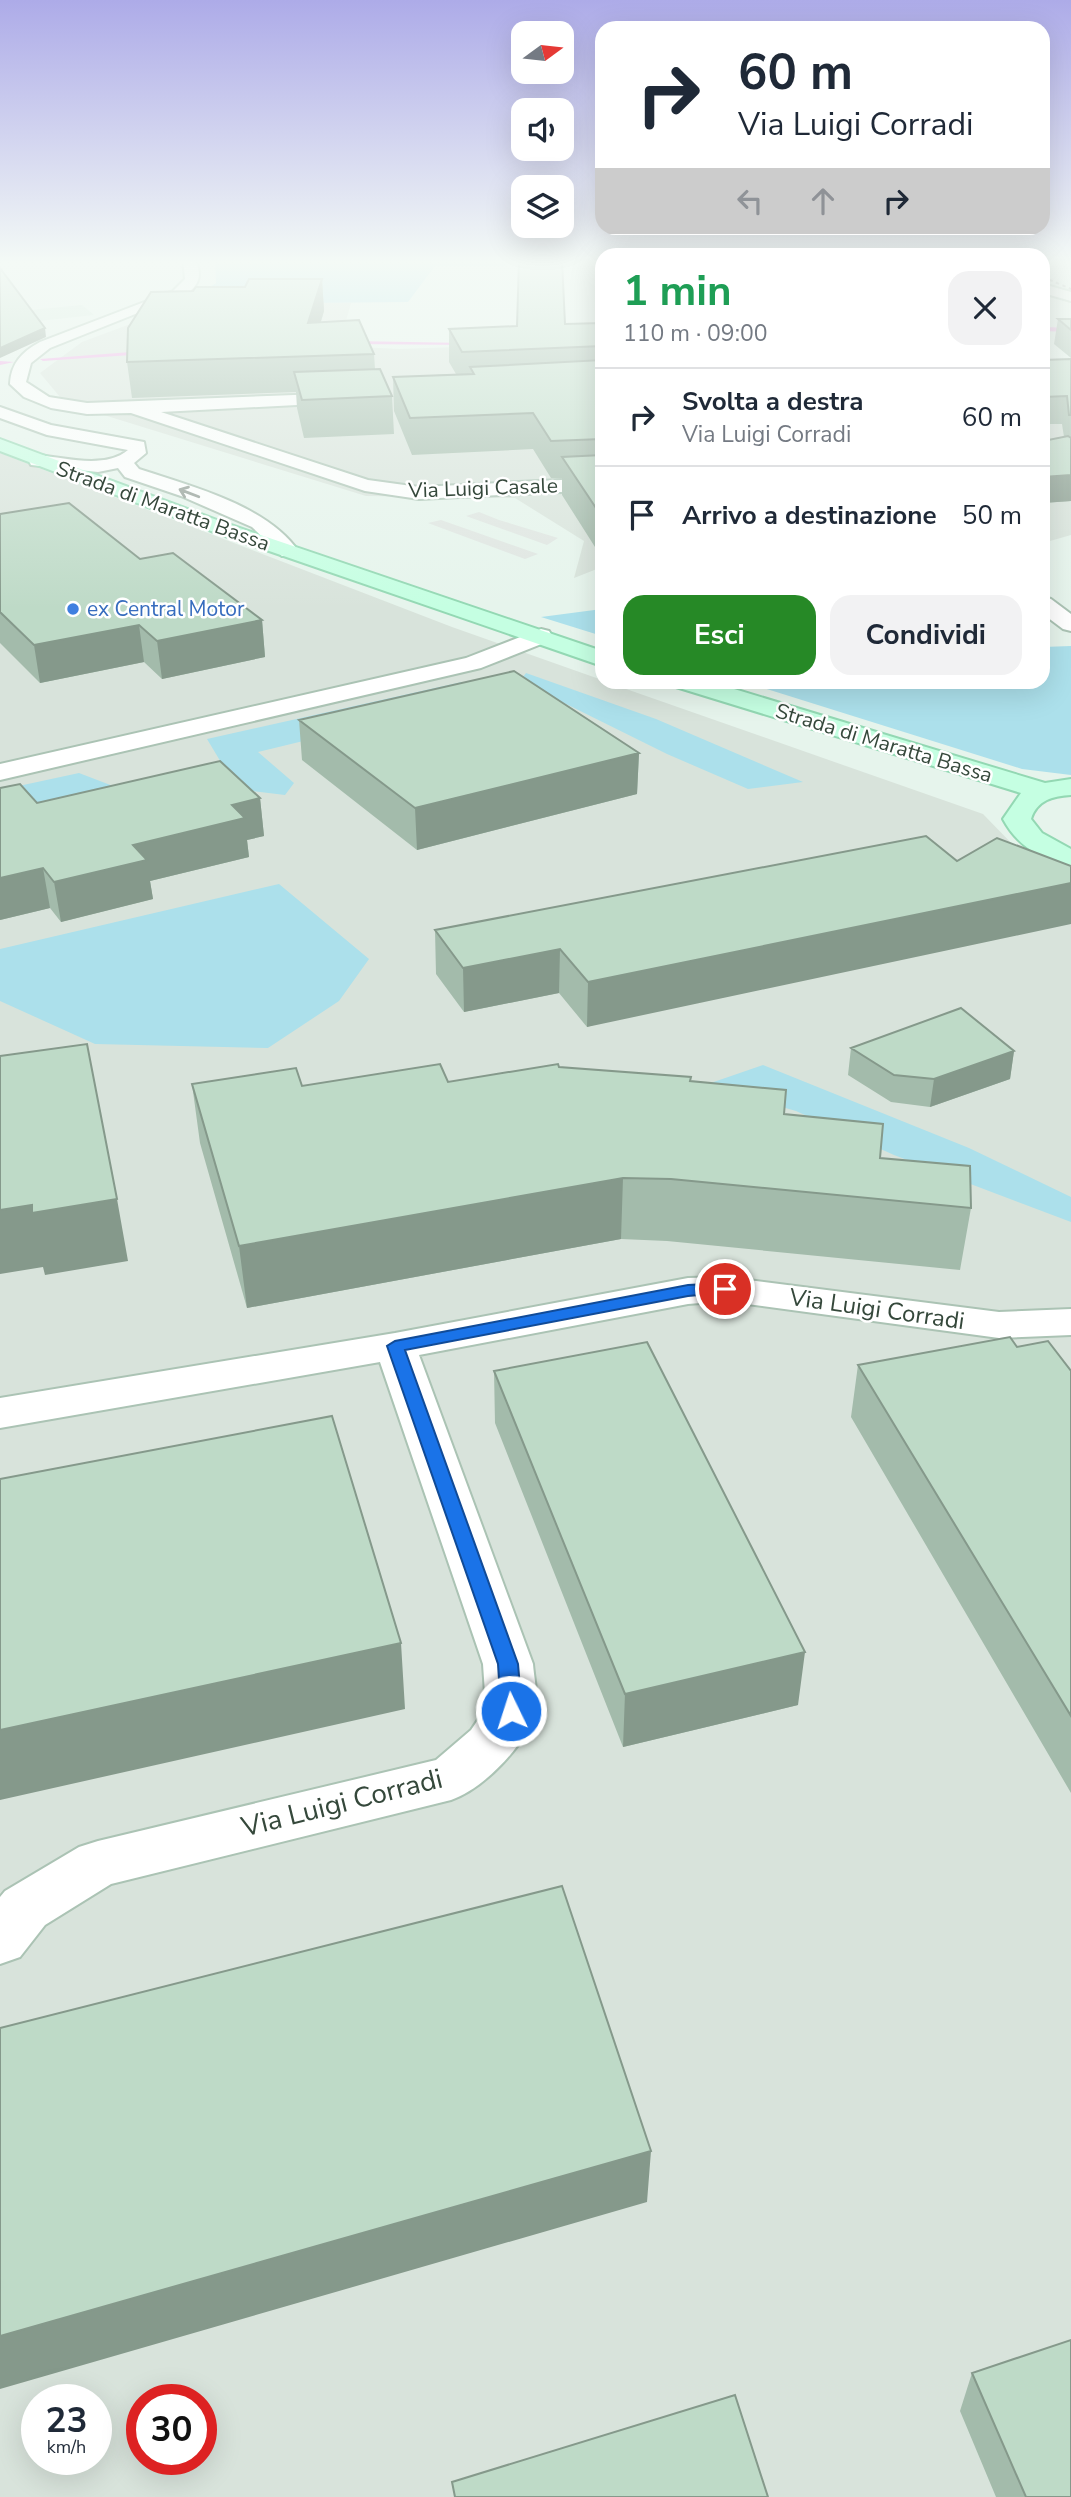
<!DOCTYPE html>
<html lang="it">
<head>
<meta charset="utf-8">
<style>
	:root { --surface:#fff; --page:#f2f2f3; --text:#1f2937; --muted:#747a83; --line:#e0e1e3; --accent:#268926 }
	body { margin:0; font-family:"Nunito Sans",sans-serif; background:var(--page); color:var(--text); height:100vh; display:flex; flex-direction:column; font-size:26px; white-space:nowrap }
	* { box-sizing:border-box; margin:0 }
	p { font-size:23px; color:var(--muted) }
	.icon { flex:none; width:38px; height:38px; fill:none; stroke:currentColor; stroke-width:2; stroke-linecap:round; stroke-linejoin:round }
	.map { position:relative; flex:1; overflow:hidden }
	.details { position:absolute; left:595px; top:248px; width:455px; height:441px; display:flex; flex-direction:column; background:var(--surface); border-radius:21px; box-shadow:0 7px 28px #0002 }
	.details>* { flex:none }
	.hud { position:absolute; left:595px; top:21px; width:455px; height:214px; border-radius:21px; box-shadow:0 7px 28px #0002; background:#fff; color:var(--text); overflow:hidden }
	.needle { width:46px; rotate:75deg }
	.fabs { position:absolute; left:511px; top:21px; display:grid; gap:14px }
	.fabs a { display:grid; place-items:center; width:63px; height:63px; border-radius:14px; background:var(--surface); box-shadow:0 7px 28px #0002; font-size:35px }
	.speed { position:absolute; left:21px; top:2384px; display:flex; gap:14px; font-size:35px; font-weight:700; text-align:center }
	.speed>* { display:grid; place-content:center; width:91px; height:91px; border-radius:50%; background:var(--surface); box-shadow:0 7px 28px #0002; line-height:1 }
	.speed small { font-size:18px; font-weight:400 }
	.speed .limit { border:10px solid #d22; background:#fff; color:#111 }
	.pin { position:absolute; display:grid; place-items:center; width:60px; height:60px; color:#fff; margin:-30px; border:4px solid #fff; border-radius:50%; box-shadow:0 2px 7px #0007 }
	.me { position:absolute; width:77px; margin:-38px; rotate:356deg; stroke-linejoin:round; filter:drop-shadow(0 0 5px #0008) }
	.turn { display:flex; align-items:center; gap:24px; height:147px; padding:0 28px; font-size:32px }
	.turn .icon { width:91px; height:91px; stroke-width:2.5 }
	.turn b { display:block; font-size:49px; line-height:60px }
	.lanes { display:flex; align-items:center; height:66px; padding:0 28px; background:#0003; justify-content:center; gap:35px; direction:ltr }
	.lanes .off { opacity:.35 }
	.round { display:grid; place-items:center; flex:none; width:74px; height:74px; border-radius:21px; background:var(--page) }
	.headline { display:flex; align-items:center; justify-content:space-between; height:119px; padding:0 28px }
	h1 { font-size:42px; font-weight:700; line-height:52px; color:#1e9e55 }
	.button { display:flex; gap:14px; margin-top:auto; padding:14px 28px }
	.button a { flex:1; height:80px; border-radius:21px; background:var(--accent); color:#fff; font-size:28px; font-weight:700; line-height:80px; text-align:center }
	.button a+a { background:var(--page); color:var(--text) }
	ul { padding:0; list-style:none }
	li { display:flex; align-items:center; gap:21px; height:98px; padding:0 28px; border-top:2px solid var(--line) }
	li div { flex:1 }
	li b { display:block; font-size:26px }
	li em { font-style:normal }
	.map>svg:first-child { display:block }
	.residential { fill:#d4e9dd }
	.industrial { fill:#d8e3db; fill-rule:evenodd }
	.green { fill:#ace0eb }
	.parking { fill:#dfe5e1 }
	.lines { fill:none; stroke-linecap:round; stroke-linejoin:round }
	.stream { fill:#f59ee9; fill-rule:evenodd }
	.minor-casing { stroke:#abc3b4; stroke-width:4 }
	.secondary-casing { stroke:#93d8b3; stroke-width:4 }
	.minor { fill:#fff; fill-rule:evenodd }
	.secondary { fill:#c5ffe2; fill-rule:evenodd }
	.rail { stroke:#969696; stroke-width:2; stroke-dasharray:3.5 3.5; stroke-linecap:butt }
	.wall { fill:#a3bbab }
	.shaded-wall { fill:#85998b }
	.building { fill:#bedac7; stroke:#85998b; stroke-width:2 }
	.oneway { stroke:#909a93 }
	.route { fill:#1a73e8; stroke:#114b97; stroke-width:2 }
	.shop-dot { fill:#3f7fe0; stroke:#fff; stroke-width:2.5 }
	.labels { text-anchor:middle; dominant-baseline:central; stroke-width:5; stroke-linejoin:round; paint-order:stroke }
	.far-street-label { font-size:21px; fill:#35483b; stroke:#fff }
	.far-shop-label { font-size:21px; fill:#366cbe; stroke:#fff; text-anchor:start }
	.street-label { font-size:24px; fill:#35483b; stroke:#fff }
	.near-street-label { font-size:28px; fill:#35483b; stroke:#fff }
</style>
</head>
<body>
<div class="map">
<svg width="1071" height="2497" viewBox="0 0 1071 2497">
	<rect width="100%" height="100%" fill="#e6f4ec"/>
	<path class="residential" d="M82 305 94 315 39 321 0 313Z"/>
	<path class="industrial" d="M351 303 339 346 399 349 602 342V567L574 578 584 541 515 498 366 496 65 403 40 373 82 342 184 304Z
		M1071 374V535L1043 543V375Z
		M0 453 452 627 602 680V682L609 683 983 814 1020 852 1071 868V2497H0ZM37 2399H96V2459H37ZM142 2399H201V2459H142Z"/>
	<path class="green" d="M215 260H507L506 266H435L408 302 184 304 216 283Z
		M602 609V636L541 617Z
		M1071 646V775L1022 769 748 683 1043 682V647Z
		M526 673 656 719 803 782 748 789 667 754 554 698 516 686Z
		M462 682 493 695 258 752 294 783 285 795 237 789 207 739Z
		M79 773 160 804 82 823 0 790Z
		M279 884 369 959 339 1001 268 1048 95 1044 0 1001V949Z
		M763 1065 969 1148 1071 1197V1222L894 1155 796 1111 705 1085Z"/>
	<path class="parking" d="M479 512 499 520 558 538 547 545 466 516Z
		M441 520 538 554 525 559 428 523Z"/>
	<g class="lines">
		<path class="stream" d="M1043 327 1071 328V332L1043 331Z
			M352 341 468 343 471 345 350 344Z
			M144 351 146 354 43 361 40 359Z
			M0 361 14 362 0 365Z"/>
		<g class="minor-casing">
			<path id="minor" d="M183 260H195C202 274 200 283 188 293L50 348 31 363 26 382 49 397 87 403 348 393 354 394 356 398 354 402 161 412 368 480 419 487 602 478V490L419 499 365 491 131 413 87 414 51 408 24 397 10 384C11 363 22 352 40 342L173 291 185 279Z
				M1043 284 1071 292V301L1043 293Z
				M0 407 51 425 144 442 146 453 134 463 139 469C190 486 267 505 299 552L296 556H282L252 527 181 496 125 477 118 468 98 472 31 465 29 461 31 457 38 455C66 458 106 469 128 450L47 435 0 418Z
				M1043 597 1051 599 1071 614V631L1063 629 1043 614Z
				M541 629 549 631 552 636 549 641 481 668 0 780V764L466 658Z
				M725 1277 999 1312 1071 1309V1335L999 1338 725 1301 688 1304 419 1355 533 1664C534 1678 539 1699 535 1713 525 1746 483 1789 451 1800L111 1884 45 1925 20 1957 0 1964V1897L5 1891 79 1847 98 1841 436 1760 471 1730 486 1708 483 1664 380 1362 0 1428V1398L395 1333 688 1278Z"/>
		</g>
		<g class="secondary-casing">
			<path id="secondary" d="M0 439 225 523 602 651V666L211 531 0 451Z
				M672 682H711L1045 783 1071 779V795C1053 796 1037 800 1031 819L1042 833 1071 849V867C1041 859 1018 847 1003 819L1021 793 676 687Z"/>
		</g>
		<use href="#minor" class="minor"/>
		<use href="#secondary" class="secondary"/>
		<path class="rail" d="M1043 277 1071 289"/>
	</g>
	<path class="wall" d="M322 279 324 311 321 322 374 354 375 369 392 396 394 434 304 438 297 408 296 392 132 398 127 362 245 287Z
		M1058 319H1071V358L1054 344Z
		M602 323V558L562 495V478H551L533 449 412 455 394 411 393 377 456 374 449 362V329Z
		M1071 359V501L1043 503V441L1064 437 1062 424H1043V360Z
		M0 514 140 559 262 620 265 657 162 679 144 662 40 683 0 643Z
		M299 720 639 753 637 794 417 850 302 760Z
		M260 798 264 836 247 840 249 857 150 881 153 899 61 922 50 908 0 920 37 803Z
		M957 861 1071 866 587 1027 559 993 464 1012 436 974 435 930Z
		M851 1048 1014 1051 1010 1079 930 1107 891 1102 848 1075Z
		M559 1067 691 1077V1081L784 1114 880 1158 971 1208 960 1270 667 1241 621 1239 247 1308 200 1143 192 1084 302 1086 448 1082Z
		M1017 1347 1071 1371V1793L851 1417 858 1365Z
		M494 1371 798 1705 623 1747 495 1423Z
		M972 2373 1071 2497H996L960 2411Z"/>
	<path class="shaded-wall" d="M322 279 324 311 310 356 308 323Z
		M45 328 46 337 0 358V348Z
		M1071 475V501L1043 503V477Z
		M262 620 265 657 162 679 157 641Z
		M139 625 144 662 40 683 34 645Z
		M639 753 637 794 417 850 415 808Z
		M260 798 264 836 247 840 249 857 150 881 153 899 61 922 54 882 133 845 232 805Z
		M43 868 50 908 0 920V878Z
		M1071 883V924L587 1027 588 982Z
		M560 949 559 993 464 1012 463 968Z
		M1014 1051 1010 1079 930 1107 934 1079Z
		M623 1178 621 1239 247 1308 239 1246Z
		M117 1199 128 1261 45 1275 43 1267 0 1274V1210L32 1205Z
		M401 1643 405 1709 0 1800V1730Z
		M805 1652 798 1705 623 1747 625 1694Z
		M651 2151 647 2202 0 2389V2336Z"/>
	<path class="building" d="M519 260H562L565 324 602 323V346L462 352 449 329 517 326Z
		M0 268 45 328 0 348Z
		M249 279H322L308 323 359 320 374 354 127 362 128 328 151 292 193 291 196 287H245Z
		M1058 319H1071V330Z
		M1071 359V415H1069L1067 396 1043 397V360Z
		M602 360V439L551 441 533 413 410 418 393 377 474 374 470 367Z
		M380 369 392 396 302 400 294 372Z
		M1068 436 1071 438V475L1043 477V441Z
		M602 455V517L562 457Z
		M69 503 140 559 173 553 262 620 157 641 139 625 34 645 0 612V514Z
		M514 671 639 753 415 808 299 720Z
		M220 761 260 798 232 805 245 818 133 845 147 860 54 882 43 868 0 878V788L20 784 37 803Z
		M926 836 957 861 997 838 1071 866V883L588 982 560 949 463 968 435 930Z
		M961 1008 1014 1051 934 1079 894 1075 851 1048Z
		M87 1044 117 1199 32 1213V1205L0 1210V1056Z
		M440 1064 448 1082 558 1064 559 1067 691 1077 690 1081 786 1090 784 1114 883 1124 880 1158 970 1166 971 1208 671 1179 623 1178 239 1246 192 1084 296 1068 302 1086Z
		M1010 1337 1017 1347 1048 1341 1071 1371V1716L858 1365Z
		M647 1342 805 1652 625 1694 494 1371Z
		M332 1416 401 1643 0 1730V1479Z
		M562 1886 651 2151 0 2336V2028Z
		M1071 2340V2497H1026L972 2373Z
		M735 2395 768 2497H455L452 2482Z"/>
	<defs><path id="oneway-shaft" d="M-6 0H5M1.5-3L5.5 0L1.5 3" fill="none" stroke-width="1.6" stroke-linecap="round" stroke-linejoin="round" transform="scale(1.75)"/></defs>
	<use class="oneway" href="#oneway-shaft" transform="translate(189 493) rotate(-159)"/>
	<linearGradient id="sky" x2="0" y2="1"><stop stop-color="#adabe8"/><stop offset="0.43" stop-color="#f4faf6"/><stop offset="1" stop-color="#f4faf6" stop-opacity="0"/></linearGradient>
	<rect width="1071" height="609" fill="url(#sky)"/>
	<path class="route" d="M725 1283 733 1289 731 1292 688 1296 405 1350 518 1664 522 1711 519 1717 511 1720 504 1717 501 1711 498 1664 387 1346 395 1341 688 1285Z"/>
	<circle class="shop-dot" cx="73" cy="609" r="7"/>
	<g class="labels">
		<g class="far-street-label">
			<text transform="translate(483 488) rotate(-2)">Via Luigi Casale</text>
			<text transform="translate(163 506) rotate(20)">Strada di Maratta Bassa</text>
			<text transform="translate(884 743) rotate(17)">Strada di Maratta Bassa</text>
		</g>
		<g class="far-shop-label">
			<text x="87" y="609">ex Central Motor</text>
		</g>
		<g class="street-label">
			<text transform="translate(877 1309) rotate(8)">Via Luigi Corradi</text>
		</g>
		<g class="near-street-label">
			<text transform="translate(342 1803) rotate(-14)">Via Luigi Corradi</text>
		</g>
	</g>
</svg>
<div class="fabs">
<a><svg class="needle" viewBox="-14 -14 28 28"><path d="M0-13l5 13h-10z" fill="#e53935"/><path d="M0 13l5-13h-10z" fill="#747a83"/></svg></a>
<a><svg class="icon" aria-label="sound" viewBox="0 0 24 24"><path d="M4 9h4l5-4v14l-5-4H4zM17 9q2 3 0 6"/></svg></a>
<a><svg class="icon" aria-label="layers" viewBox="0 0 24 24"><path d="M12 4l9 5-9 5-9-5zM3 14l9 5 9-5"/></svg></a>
</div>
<div class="speed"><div>23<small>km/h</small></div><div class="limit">30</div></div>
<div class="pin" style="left:725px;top:1289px;background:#d93025"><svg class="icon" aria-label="arrive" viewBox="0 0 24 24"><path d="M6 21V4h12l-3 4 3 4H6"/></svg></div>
<svg class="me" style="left:511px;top:1711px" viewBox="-20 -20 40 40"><circle r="17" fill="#1a73e8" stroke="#fff" stroke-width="3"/><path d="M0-11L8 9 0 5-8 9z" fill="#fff"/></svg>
<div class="hud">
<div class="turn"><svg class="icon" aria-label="right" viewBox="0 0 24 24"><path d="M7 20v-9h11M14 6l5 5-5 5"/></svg><div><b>60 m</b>Via Luigi Corradi</div></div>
<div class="lanes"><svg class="icon off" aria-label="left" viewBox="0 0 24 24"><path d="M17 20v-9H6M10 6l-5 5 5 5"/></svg><svg class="icon off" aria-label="ahead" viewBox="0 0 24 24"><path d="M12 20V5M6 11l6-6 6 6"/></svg><svg class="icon" aria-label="right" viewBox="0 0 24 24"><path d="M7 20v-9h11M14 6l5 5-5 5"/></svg></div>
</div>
<section class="details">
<div class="headline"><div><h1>1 min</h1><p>110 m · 09:00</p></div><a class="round"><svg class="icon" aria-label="close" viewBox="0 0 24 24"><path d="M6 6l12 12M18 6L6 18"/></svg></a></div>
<ul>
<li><svg class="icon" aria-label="right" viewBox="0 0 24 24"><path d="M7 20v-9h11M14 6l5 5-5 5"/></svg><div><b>Svolta a destra</b><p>Via Luigi Corradi</p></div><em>60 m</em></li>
<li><svg class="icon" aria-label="arrive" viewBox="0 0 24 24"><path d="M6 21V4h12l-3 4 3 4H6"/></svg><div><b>Arrivo a destinazione</b></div><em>50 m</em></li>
</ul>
<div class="button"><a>Esci</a><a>Condividi</a></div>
</section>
</div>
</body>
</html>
